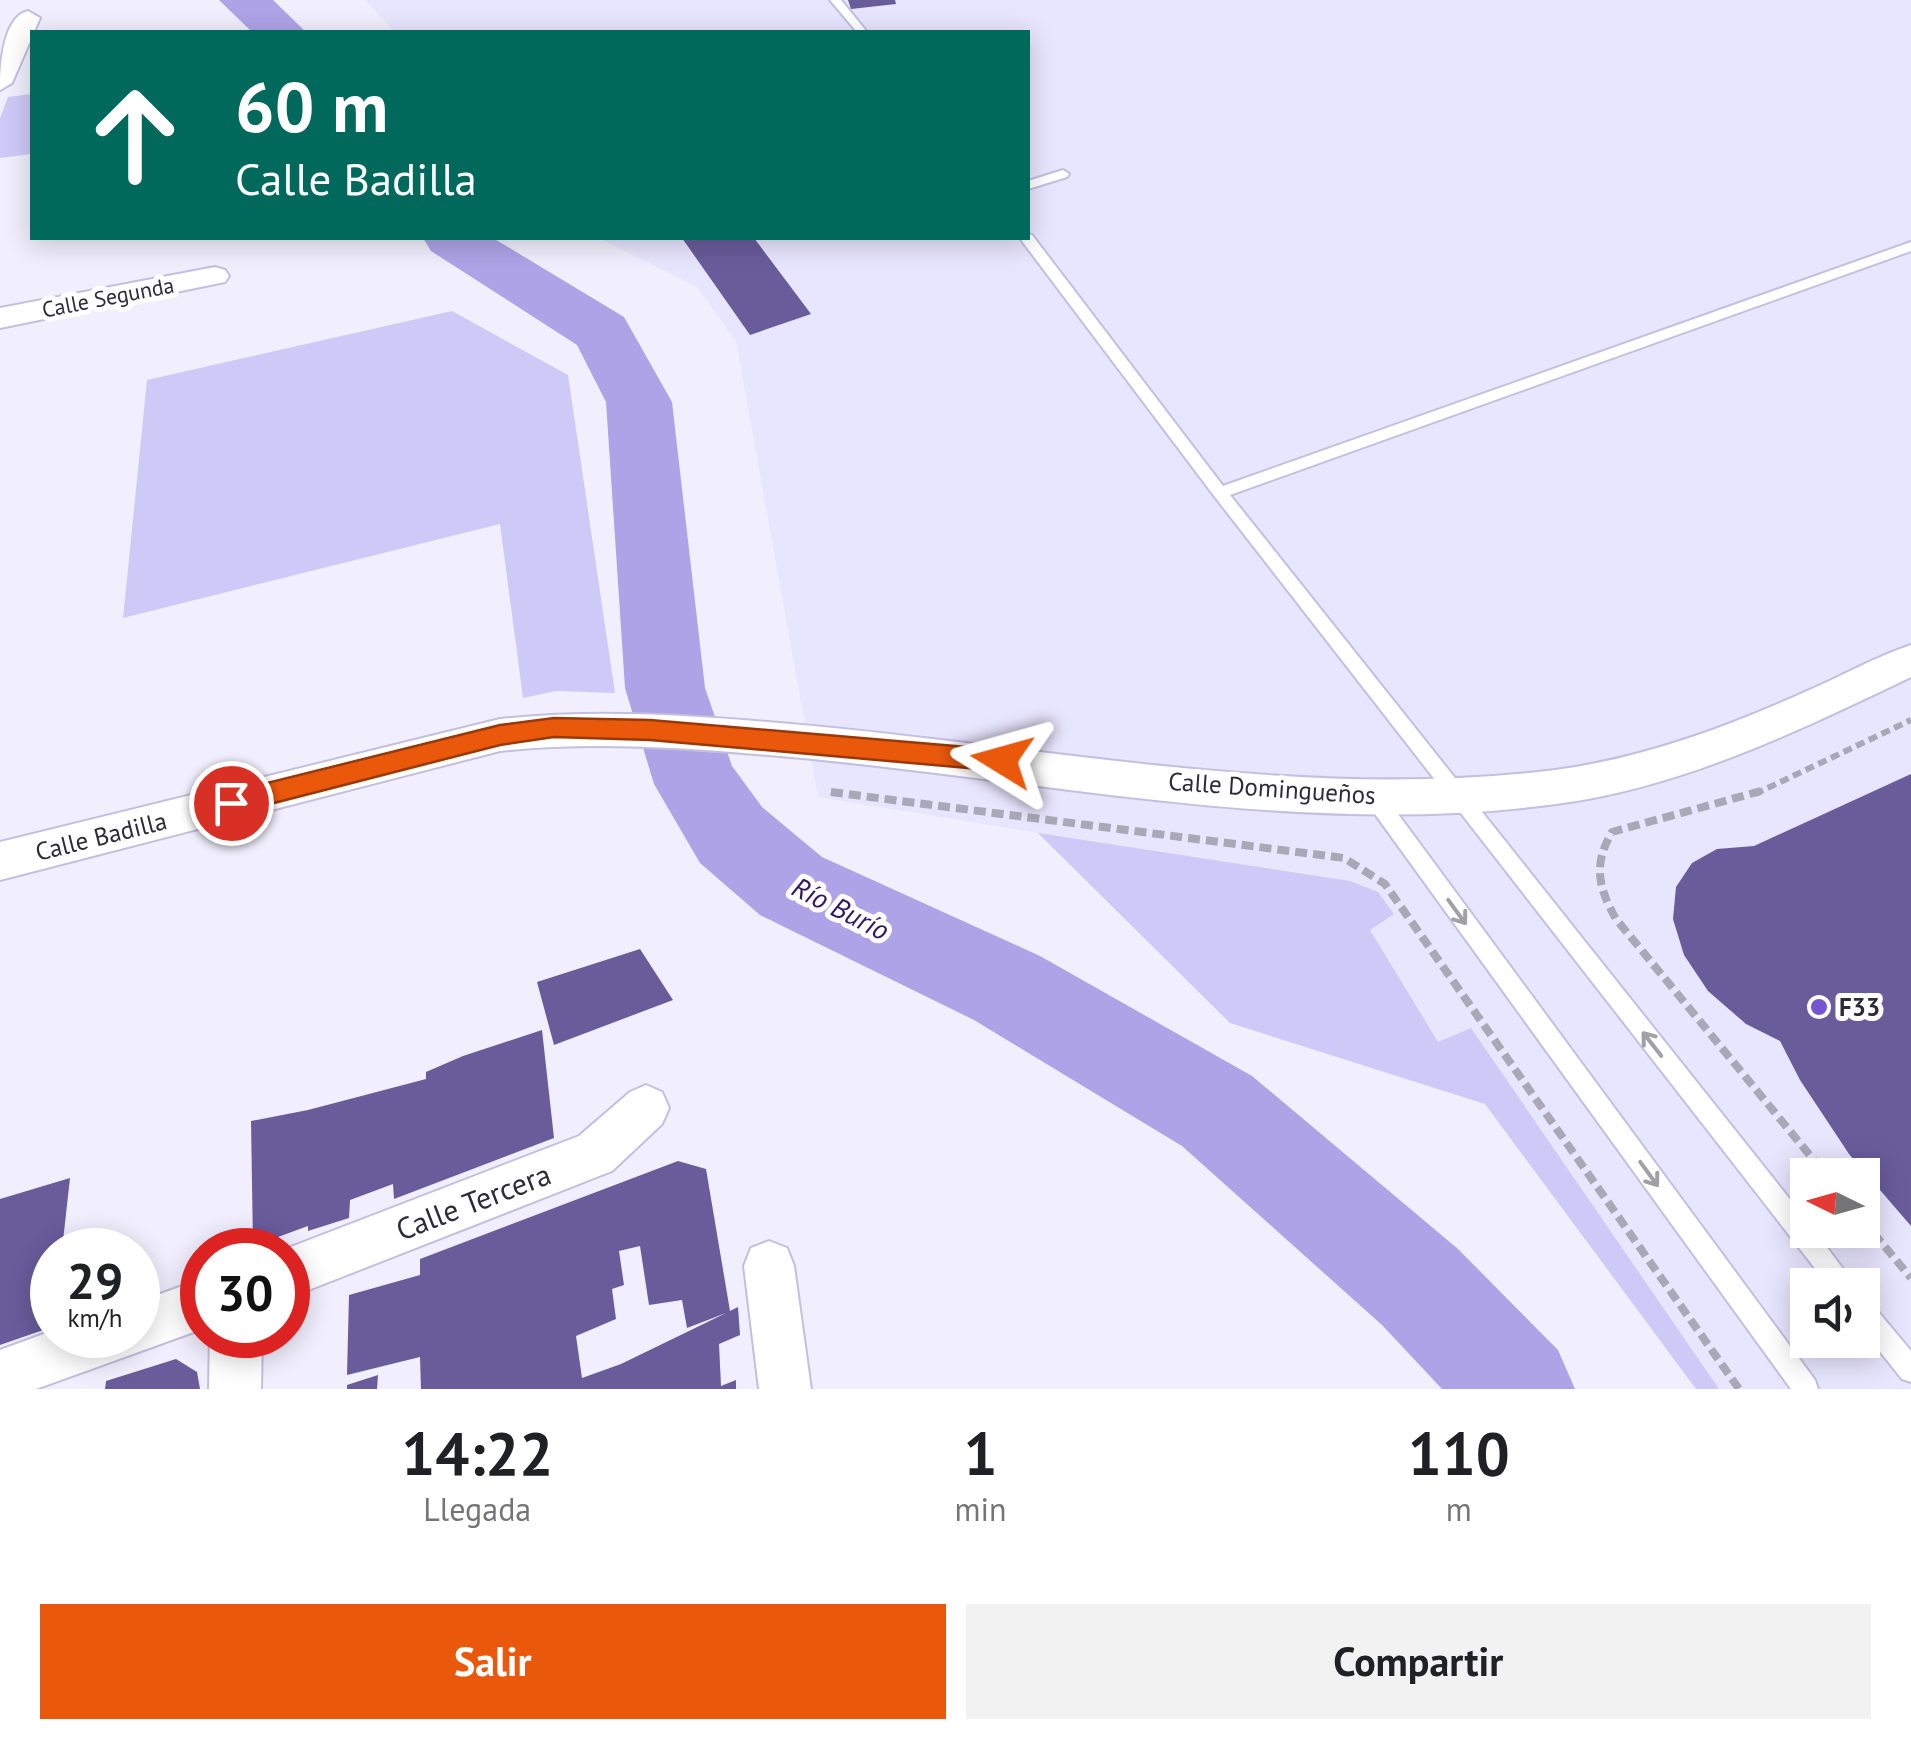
<!DOCTYPE html>
<html lang="es">
<head>
<meta charset="utf-8">
<style>
	:root { --surface:#fff; --page:#f2f2f2; --text:#202124; --muted:#757577; --accent:#ea580c }
	body { margin:0; font-family:"PT Sans",sans-serif; background:var(--page); color:var(--text); height:100vh; display:flex; flex-direction:column; font-size:38px; white-space:nowrap }
	* { box-sizing:border-box; margin:0 }
	p { font-size:32px; color:var(--muted) }
	.icon { flex:none; width:55px; height:55px; fill:none; stroke:currentColor; stroke-width:2; stroke-linecap:round; stroke-linejoin:round }
	.map { position:relative; height:1389px; overflow:hidden }
	.drawer { display:flex; flex-direction:column; background:var(--surface); flex:1 }
	.drawer>* { flex:none }
	.banner { position:absolute; left:30px; top:30px; width:1000px; height:210px; border-radius:0px; box-shadow:0 5px 25px #0003; background:#00695c; color:#fff; overflow:hidden }
	.needle { width:65px; rotate:275deg }
	.tools { position:absolute; left:1790px; top:1158px; display:grid; gap:20px }
	.tools a { display:grid; place-items:center; width:90px; height:90px; border-radius:0px; background:var(--surface); box-shadow:0 5px 25px #0003; font-size:50px }
	.speed { position:absolute; left:30px; top:1228px; display:flex; gap:20px; font-size:50px; font-weight:700; text-align:center }
	.speed>* { display:grid; place-content:center; width:130px; height:130px; border-radius:50%; background:var(--surface); box-shadow:0 5px 25px #0003; line-height:1 }
	.speed small { font-size:25px; font-weight:400 }
	.speed .limit { border:15px solid #d22; background:#fff; color:#111 }
	.pin { position:absolute; display:grid; place-items:center; width:85px; height:85px; color:#fff; margin:-42px; border:5px solid #fff; border-radius:50%; box-shadow:0 2px 10px #0007 }
	.me { position:absolute; width:110px; margin:-55px; rotate:278deg; stroke-linejoin:round; filter:drop-shadow(0 0 8px #0008) }
	.turn { display:flex; align-items:center; gap:35px; height:210px; padding:0 40px; font-size:45px }
	.turn .icon { width:130px; height:130px; stroke-width:2.5 }
	.turn b { display:block; font-size:70px; line-height:85px }
	.eta { display:flex; justify-content:space-evenly; align-items:center; height:170px; text-align:center }
	.eta b { font-size:60px; font-weight:800; line-height:70px }
	.primary-button { display:flex; gap:20px; margin-top:auto; padding:20px 40px }
	.primary-button a { flex:1; height:115px; border-radius:0px; background:var(--accent); color:#fff; font-size:40px; font-weight:800; line-height:115px; text-align:center }
	.primary-button a+a { background:var(--page); color:var(--text) }
	.map>svg:first-child { display:block }
	.built { fill:#e8e5fe; fill-rule:evenodd }
	.green { fill:#cfc9f7 }
	.lines { fill:none; stroke-linecap:round; stroke-linejoin:round }
	.river { fill:#aea3e7; fill-rule:evenodd }
	.building { fill:#685c9b; fill-rule:evenodd }
	.service-casing { stroke:#c3bfdf; stroke-width:4 }
	.minor-casing { stroke:#c3bfdf; stroke-width:4 }
	.path-far1 { stroke:#aaa8b6; stroke-width:6; stroke-dasharray:9 5; stroke-linecap:butt }
	.path { stroke:#aaa8b6; stroke-width:8; stroke-dasharray:12 6; stroke-linecap:butt }
	.service { fill:#fff; fill-rule:evenodd }
	.minor { fill:#fff; fill-rule:evenodd }
	.oneway { stroke:#a0a0a5 }
	.route { fill:#ea580c; stroke:#983908; stroke-width:2.5 }
	.poi-dot { fill:#7556d0; stroke:#fff; stroke-width:4 }
	.labels { text-anchor:middle; dominant-baseline:central; stroke-width:10; stroke-linejoin:round; paint-order:stroke }
	.far-street-label { font-size:22px; fill:#2d2b38; stroke:#fff }
	.street-label { font-size:25px; fill:#2d2b38; stroke:#fff }
	.poi-label { font-size:25px; font-weight:bold; fill:#2d2b38; stroke:#fff; text-anchor:start }
	.water-label { font-size:28px; font-style:italic; fill:#301765; stroke:#fff }
	.near-street-label { font-size:30px; fill:#2d2b38; stroke:#fff }
</style>
</head>
<body>
<div class="map">
<svg width="1911" height="1389" viewBox="0 0 1911 1389">
	<rect width="100%" height="100%" fill="#f1effd"/>
	<path class="built" d="M365 0H1911V1389H1696L1485 1104 1230 1023 1038 833 818 797 736 341 697 287 599 238H1028V32H395ZM1808 1175H1862V1230H1808ZM1808 1285H1862V1340H1808Z"/>
	<path class="green" d="M32 94V154L0 158V118L8 97Z
		M452 311 568 375 615 693 556 691 523 698 500 524 123 618 147 380Z
		M1038 833 1350 881 1378 892 1394 914 1370 930 1438 1042 1471 1028 1719 1389H1696L1485 1104 1230 1023Z"/>
	<g class="lines">
		<path class="river" d="M219 0H273L306 32H252Z
			M423 238H493L624 317 672 402 705 688 732 766 762 807 822 857 1040 956 1252 1076 1458 1249 1558 1350 1575 1389H1442L1382 1325 1182 1146 974 1020 760 915 700 863 654 784 625 688 606 402 577 345 431 251Z"/>
	</g>
	<path class="building" d="M848 0H895L896 4 851 9Z
		M682 238H754L811 314 750 335Z
		M1911 774V1226L1849 1154 1800 1080 1780 1041 1746 1024 1708 991 1684 955 1673 919 1676 887 1692 863 1717 849 1754 846Z
		M640 949 673 1000 554 1045 537 982Z
		M542 1030 554 1138 394 1199 393 1184 350 1200 349 1218 308 1231V1226L253 1246 251 1121 308 1110 426 1079V1072L463 1056Z
		M678 1161 706 1169 730 1311 738 1307 740 1335 719 1344 721 1386 736 1380V1389H421L420 1357 347 1375 349 1295 420 1275V1259ZM640 1246 649 1305 682 1300 687 1328 726 1313 621 1364 582 1378 576 1336 616 1319 612 1289 624 1285 619 1251Z
		M70 1178 62 1250H52V1327L0 1345V1199Z
		M176 1359 197 1372 200 1389H105L106 1381Z
		M378 1375 377 1389H347V1385Z"/>
	<g class="lines">
		<g class="service-casing">
			<path id="service" d="M830 0H841L867 32H857Z
				M1063 170 1069 174 1067 177 1028 189V181Z
				M1028 234 1032 235 1223 486 1911 242V251L1230 495 1808 1222V1230H1814L1855 1285H1828L1215 497 1022 241 1021 238H1028Z
				M1374 789 1381 791 1815 1380 1818 1389H1791L1367 803 1365 797 1367 791Z
				M1862 1298 1870 1302 1911 1351V1382L1902 1379 1862 1329Z"/>
		</g>
		<g class="minor-casing">
			<path id="minor" d="M28 11 40 18 12 83 0 90C0 69 2 17 28 11Z
				M215 267 225 270 229 276 225 282 0 328V308Z
				M1911 645V677C1798 731 1681 788 1556 804 1298 839 1036 778 780 756 686 748 594 741 500 751L0 880V842L500 719C594 709 686 715 779 723 1036 744 1297 802 1555 770 1644 758 1727 727 1807 691 1842 676 1875 657 1911 645Z
				M646 1085 662 1092 669 1108 662 1124 612 1171 288 1298V1250H283L579 1136 630 1092Z
				M769 1241 787 1248 794 1266 811 1389H759L744 1266 751 1248Z
				M202 1279V1329L36 1389H0V1350L52 1331V1335H138V1302Z
				M210 1335H262L261 1389H209Z"/>
		</g>
		<path class="path-far1" d="M831 792 843 794
			M1755 794 1911 720"/>
		<path class="path" d="M1761 791 1612 832C1593 865 1598 887 1616 919L1826 1175
			M831 792 1344 858 1385 884 1739 1389
			M1862 1219 1911 1278"/>
		<use href="#service" class="service"/>
		<use href="#minor" class="minor"/>
	</g>
	<defs><path id="oneway-shaft" d="M-6 0H5M1.5-3L5.5 0L1.5 3" fill="none" stroke-width="1.6" stroke-linecap="round" stroke-linejoin="round" transform="scale(2.5)"/></defs>
	<g class="oneway">
		<use href="#oneway-shaft" transform="translate(1457 912) rotate(54)"/>
		<use href="#oneway-shaft" transform="translate(1652 1044) rotate(-128)"/>
		<use href="#oneway-shaft" transform="translate(1649 1174) rotate(54)"/>
	</g>
	<path class="route" d="M554 718 650 720 1002 750 1010 753 1014 760 1010 768 1002 771 650 740 554 737 500 745 231 814 222 811 219 803 222 795 231 792 500 725Z"/>
	<circle class="poi-dot" cx="1819" cy="1007" r="10"/>
	<g class="labels">
		<g class="far-street-label">
			<text transform="translate(108 297) rotate(-11)">Calle Segunda</text>
		</g>
		<g class="street-label">
			<text transform="translate(1272 788) rotate(4)">Calle Domingueños</text>
			<text transform="translate(101 836) rotate(-14)">Calle Badilla</text>
		</g>
		<g class="poi-label">
			<text x="1839" y="1007">F33</text>
		</g>
		<g class="water-label">
			<text transform="translate(841 908) rotate(27)">Río Burío</text>
		</g>
		<g class="near-street-label">
			<text transform="translate(473 1201) rotate(-21)">Calle Tercera</text>
		</g>
	</g>
</svg>
<div class="tools">
<a><svg class="needle" viewBox="-14 -14 28 28"><path d="M0-13l5 13h-10z" fill="#e53935"/><path d="M0 13l5-13h-10z" fill="#757577"/></svg></a>
<a><svg class="icon" aria-label="sound" viewBox="0 0 24 24"><path d="M4 9h4l5-4v14l-5-4H4zM17 9q2 3 0 6"/></svg></a>
</div>
<div class="speed"><div>29<small>km/h</small></div><div class="limit">30</div></div>
<div class="pin" style="left:231px;top:803px;background:#d93025"><svg class="icon" aria-label="arrive" viewBox="0 0 24 24"><path d="M6 21V4h12l-3 4 3 4H6"/></svg></div>
<svg class="me" style="left:1002px;top:760px" viewBox="-20 -20 40 40"><path d="M0-17L14 15 0 8-14 15z" fill="#ea580c" stroke="#fff" stroke-width="4"/></svg>
<div class="banner">
<div class="turn"><svg class="icon" aria-label="ahead" viewBox="0 0 24 24"><path d="M12 20V5M6 11l6-6 6 6"/></svg><div><b>60 m</b>Calle Badilla</div></div>
</div>
</div>
<section class="drawer">
<div class="eta">
<div><b>14:22</b><p>Llegada</p></div>
<div><b>1</b><p>min</p></div>
<div><b>110</b><p>m</p></div>
</div>
<div class="primary-button"><a>Salir</a><a>Compartir</a></div>
</section>
</body>
</html>
